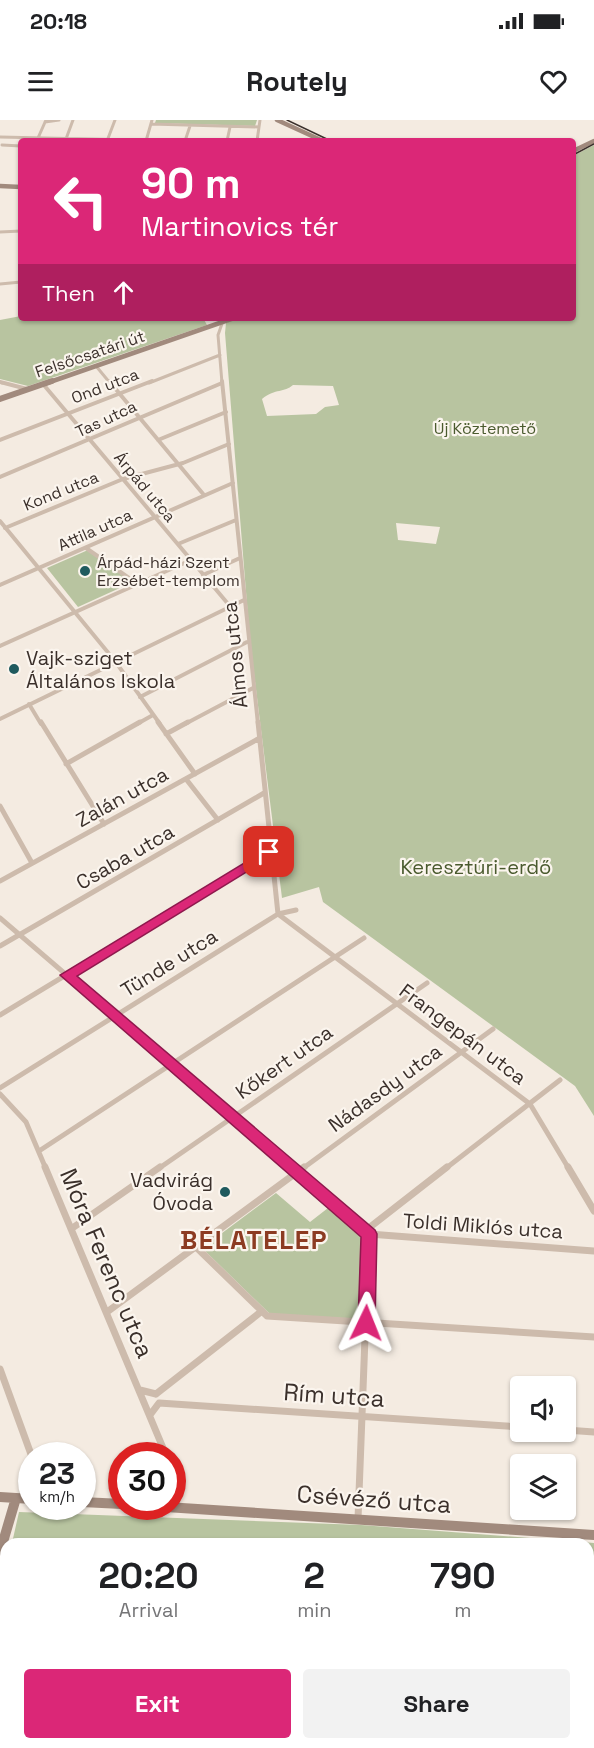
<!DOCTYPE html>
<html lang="en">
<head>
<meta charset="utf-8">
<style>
	:root { --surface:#fff; --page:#f2f2f2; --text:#202124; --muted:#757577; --accent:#db2777 }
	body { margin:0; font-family:"Space Grotesk",sans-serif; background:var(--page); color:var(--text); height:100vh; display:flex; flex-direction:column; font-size:22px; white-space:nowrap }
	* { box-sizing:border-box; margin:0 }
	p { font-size:20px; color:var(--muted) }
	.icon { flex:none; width:33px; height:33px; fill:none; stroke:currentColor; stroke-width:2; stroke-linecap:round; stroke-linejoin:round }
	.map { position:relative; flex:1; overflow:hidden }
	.drawer { position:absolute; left:0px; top:1418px; width:594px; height:212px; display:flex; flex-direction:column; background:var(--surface); border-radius:18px 18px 0 0; box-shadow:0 2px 4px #0004 }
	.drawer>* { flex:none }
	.guide { position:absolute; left:18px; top:18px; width:558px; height:183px; border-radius:6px; box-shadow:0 2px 4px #0004; background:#db2777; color:#fff; overflow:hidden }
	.buttons { position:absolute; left:510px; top:1256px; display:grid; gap:12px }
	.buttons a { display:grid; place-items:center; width:66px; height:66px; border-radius:6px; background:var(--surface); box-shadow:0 2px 4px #0004; font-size:30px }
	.speed { position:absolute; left:18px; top:1322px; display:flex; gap:12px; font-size:30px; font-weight:700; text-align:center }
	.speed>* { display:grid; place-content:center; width:78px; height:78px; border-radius:50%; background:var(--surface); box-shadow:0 2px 4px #0004; line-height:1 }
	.speed small { font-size:15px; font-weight:400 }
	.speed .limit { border:9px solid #d22; background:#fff; color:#111 }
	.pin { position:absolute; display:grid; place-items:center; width:51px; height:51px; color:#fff; margin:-26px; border-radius:12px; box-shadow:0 3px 9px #0006 }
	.me { position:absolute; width:66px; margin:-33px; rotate:2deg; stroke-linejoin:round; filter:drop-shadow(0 0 4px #0008) }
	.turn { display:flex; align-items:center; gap:21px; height:126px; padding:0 24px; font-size:27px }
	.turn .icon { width:78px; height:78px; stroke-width:2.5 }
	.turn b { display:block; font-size:42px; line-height:51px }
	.then { display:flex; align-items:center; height:57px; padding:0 24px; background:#0003; gap:12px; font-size:22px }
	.eta { display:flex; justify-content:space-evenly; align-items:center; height:102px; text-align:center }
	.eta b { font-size:36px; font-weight:700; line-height:42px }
	.primary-button { display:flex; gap:12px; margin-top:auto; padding:12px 24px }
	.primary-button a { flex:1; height:69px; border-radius:6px; background:var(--accent); color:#fff; font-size:24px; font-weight:700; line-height:69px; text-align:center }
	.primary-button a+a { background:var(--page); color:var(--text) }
	.status { display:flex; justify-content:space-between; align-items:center; height:42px; padding:0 30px; background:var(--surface); direction:ltr }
	.status svg { height:16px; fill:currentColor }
	header { display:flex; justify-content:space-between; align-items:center; height:78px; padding:0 24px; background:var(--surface); font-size:27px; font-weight:700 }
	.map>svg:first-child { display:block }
	.green { fill:#b8c4a0; fill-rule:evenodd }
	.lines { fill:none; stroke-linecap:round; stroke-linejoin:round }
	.street-far3 { stroke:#cdbbac; stroke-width:3 }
	.street-far2 { stroke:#cdbbac; stroke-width:4 }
	.street-far1 { stroke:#cdbbac; stroke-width:5 }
	.street { stroke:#cdbbac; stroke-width:7 }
	.secondary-far2 { stroke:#a18a7d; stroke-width:4.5 }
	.secondary-far1 { stroke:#a18a7d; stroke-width:6 }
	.secondary { stroke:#a18a7d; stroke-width:10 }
	.tram { stroke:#3b302b; stroke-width:1.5 }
	.route { fill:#db2777; stroke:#8e194d; stroke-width:1.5 }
	.poi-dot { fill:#1f5a5e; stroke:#fbf5ee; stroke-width:2 }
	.labels { text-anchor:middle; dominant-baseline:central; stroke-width:4.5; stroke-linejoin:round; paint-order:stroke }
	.far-street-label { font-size:16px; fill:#3b302b; stroke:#fbf5ee }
	.far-park-label { font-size:16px; fill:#4a5a2e; stroke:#fbf5ee }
	.far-poi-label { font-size:16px; fill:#3b302b; stroke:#fbf5ee; text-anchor:start }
	.street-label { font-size:20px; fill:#3b302b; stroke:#fbf5ee }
	.poi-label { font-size:20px; fill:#3b302b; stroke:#fbf5ee; text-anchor:start }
	.park-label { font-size:20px; fill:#4a5a2e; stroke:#fbf5ee }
	.near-street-label { font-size:24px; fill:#3b302b; stroke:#fbf5ee }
	.district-label { font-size:26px; font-weight:bold; letter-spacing:1.5px; fill:#8c3b22; stroke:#fbf5ee }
</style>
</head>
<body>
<div class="status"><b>20:18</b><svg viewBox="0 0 49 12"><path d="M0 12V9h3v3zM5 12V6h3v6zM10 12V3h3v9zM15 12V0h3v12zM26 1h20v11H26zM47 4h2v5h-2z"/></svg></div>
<header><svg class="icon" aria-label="menu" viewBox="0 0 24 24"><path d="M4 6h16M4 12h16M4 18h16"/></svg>Routely<svg class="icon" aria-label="heart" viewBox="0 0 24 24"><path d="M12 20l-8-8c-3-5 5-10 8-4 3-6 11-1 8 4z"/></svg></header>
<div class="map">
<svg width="594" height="1628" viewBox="0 0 594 1628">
	<rect width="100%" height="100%" fill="#f4ebe1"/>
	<path class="green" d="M156 0H257L255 6 155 3Z
		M594 25V996L575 966 323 782 319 767 282 778 250 521 225 213 226 203 237 198H573V36ZM293 265 333 266 339 285 325 287 316 294 267 296 262 279C276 268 284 273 293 265ZM396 403 440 407 436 424 398 420Z
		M21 196V198H203L207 205 28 266 0 259V200Z
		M88 430 133 462 78 487 47 448Z
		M276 1073 310 1102 328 1088 359 1112 366 1128 359 1199 270 1194 202 1128Z
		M19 1392 361 1405 594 1423V1628H26L25 1623H588V1424L12 1423Z"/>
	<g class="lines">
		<path class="street-far3" d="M45 2 59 0
			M151 4 259 7
			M0 17 177 21
			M38 18 46 0
			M66 19 73 0
			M107 21 115 0
			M146 21 152 0
			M185 21 190 6
			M227 21 230 7
			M257 21 260 0
			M2 25 21 26
			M0 112 21 111
			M0 164 21 162
			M96 246 110 263
			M0 262 2 263
			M149 263 220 235
			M222 263 218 215 224 198"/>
		<path class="street-far2" d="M109 261 204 375
			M222 261 258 604
			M0 262 27 269
			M43 264 229 485
			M0 320 152 261
			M158 320 226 292
			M0 357 222 263
			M0 401 115 541 160 604
			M5 408 123 359 183 343 229 324
			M178 424 236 400
			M86 428 139 465
			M203 455 240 438
			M0 465 233 363
			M0 526 191 440
			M140 577 247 522
			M29 584 41 604
			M0 599 244 480
			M137 604 153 595
			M185 604 253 568"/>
		<path class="street-far1" d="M41 602 104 704
			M158 602 195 654
			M258 602 278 794
			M166 614 188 602
			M66 644 140 602
			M186 659 218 700
			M0 686 32 743
			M0 761 258 619
			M278 794 530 984 569 1049
			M0 798 293 1049
			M0 826 264 673
			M0 895 269 732
			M0 968 278 794 296 790
			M0 974 26 1002 46 1049
			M39 1031 364 818
			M158 1049 427 863
			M302 1049 493 909
			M445 1049 560 960"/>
		<path class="street" d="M45 1047 166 1335
			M291 1047 369 1114 358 1399
			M568 1047 594 1091
			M71 1109 160 1047
			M365 1111 447 1047
			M369 1114 594 1131
			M197 1128 267 1196 594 1217
			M107 1192 304 1047
			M0 1249 32 1337
			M140 1270 156 1274
			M156 1274 262 1191
			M150 1295 159 1283 520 1307
			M566 1310 594 1312"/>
		<path class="secondary-far2" d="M277 0 323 21
			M573 31 594 21
			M0 66 21 67
			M47 263 234 198"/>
		<path class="secondary-far1" d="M0 279 52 261"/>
		<path class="secondary" d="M0 1377 32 1379
			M82 1382 122 1384
			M151 1386 594 1415
			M0 1432 16 1378
			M0 1621 2 1628"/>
		<path class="tram" d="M287 0 331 21
			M573 35 594 24"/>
	</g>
	<path class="route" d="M269 728 274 729V735L77 856 375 1110 377 1114 375 1203 372 1208 366 1210 360 1208 358 1203 361 1117 60 855Z"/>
	<g class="poi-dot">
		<circle cx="85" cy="451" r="6"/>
		<circle cx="14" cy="549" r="6"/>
		<circle cx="225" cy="1072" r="6"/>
	</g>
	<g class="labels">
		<g class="far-street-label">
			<text transform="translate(90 234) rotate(-19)">Felsőcsatári út</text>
			<text transform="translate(105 266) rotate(-21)">Ond utca</text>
			<text transform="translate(106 299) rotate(-25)">Tas utca</text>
			<text transform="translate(145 367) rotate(50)">Árpád utca</text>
			<text transform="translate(61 371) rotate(-22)">Kond utca</text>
			<text transform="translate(95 410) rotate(-24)">Attila utca</text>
		</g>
		<g class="far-park-label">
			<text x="485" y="308">Új Köztemető</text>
		</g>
		<g class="far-poi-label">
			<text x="97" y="442">Árpád-házi Szent<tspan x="97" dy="18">Erzsébet-templom</tspan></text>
		</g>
		<g class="street-label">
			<text transform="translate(235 535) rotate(-96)">Álmos utca</text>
			<text transform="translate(122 677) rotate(-29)">Zalán utca</text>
			<text transform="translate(125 737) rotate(-30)">Csaba utca</text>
			<text transform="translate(169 843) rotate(-32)">Tünde utca</text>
			<text transform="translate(463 914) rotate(37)">Frangepán utca</text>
			<text transform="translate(284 942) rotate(-35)">Kőkert utca</text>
			<text transform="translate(385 968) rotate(-36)">Nádasdy utca</text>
			<text transform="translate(483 1106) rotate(4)">Toldi Miklós utca</text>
		</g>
		<g class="poi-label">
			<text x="26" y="538">Vajk-sziget<tspan x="26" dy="23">Általános Iskola</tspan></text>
			<text x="213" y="1060" text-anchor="end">Vadvirág<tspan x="213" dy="23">Óvoda</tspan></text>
		</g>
		<g class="park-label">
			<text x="476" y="747">Keresztúri-erdő</text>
		</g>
		<g class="near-street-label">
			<text transform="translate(107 1143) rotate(67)">Móra Ferenc utca</text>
			<text transform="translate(334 1275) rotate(4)">Rím utca</text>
			<text transform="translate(374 1379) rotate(4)">Csévéző utca</text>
		</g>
		<g class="district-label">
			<text x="254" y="1120">BÉLATELEP</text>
		</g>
	</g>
</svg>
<div class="buttons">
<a><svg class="icon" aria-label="sound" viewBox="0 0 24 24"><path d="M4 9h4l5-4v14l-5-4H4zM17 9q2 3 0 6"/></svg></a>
<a><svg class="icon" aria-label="layers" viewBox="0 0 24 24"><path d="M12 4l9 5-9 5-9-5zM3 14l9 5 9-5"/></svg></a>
</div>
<div class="speed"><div>23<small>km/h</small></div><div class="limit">30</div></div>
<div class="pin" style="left:269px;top:732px;background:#d93025"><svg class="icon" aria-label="arrive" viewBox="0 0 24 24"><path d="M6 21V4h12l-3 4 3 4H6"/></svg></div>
<svg class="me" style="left:366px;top:1203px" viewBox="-20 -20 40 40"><path d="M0-17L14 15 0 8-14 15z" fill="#db2777" stroke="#fff" stroke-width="4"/></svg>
<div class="guide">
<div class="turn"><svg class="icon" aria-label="left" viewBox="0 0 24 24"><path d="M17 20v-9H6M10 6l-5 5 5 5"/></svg><div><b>90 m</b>Martinovics tér</div></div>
<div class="then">Then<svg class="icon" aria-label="ahead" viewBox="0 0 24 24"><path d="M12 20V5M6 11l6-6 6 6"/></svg></div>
</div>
<section class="drawer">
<div class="eta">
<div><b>20:20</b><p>Arrival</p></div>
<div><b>2</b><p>min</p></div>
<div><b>790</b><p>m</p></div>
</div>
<div class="primary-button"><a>Exit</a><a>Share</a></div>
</section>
</div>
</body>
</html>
